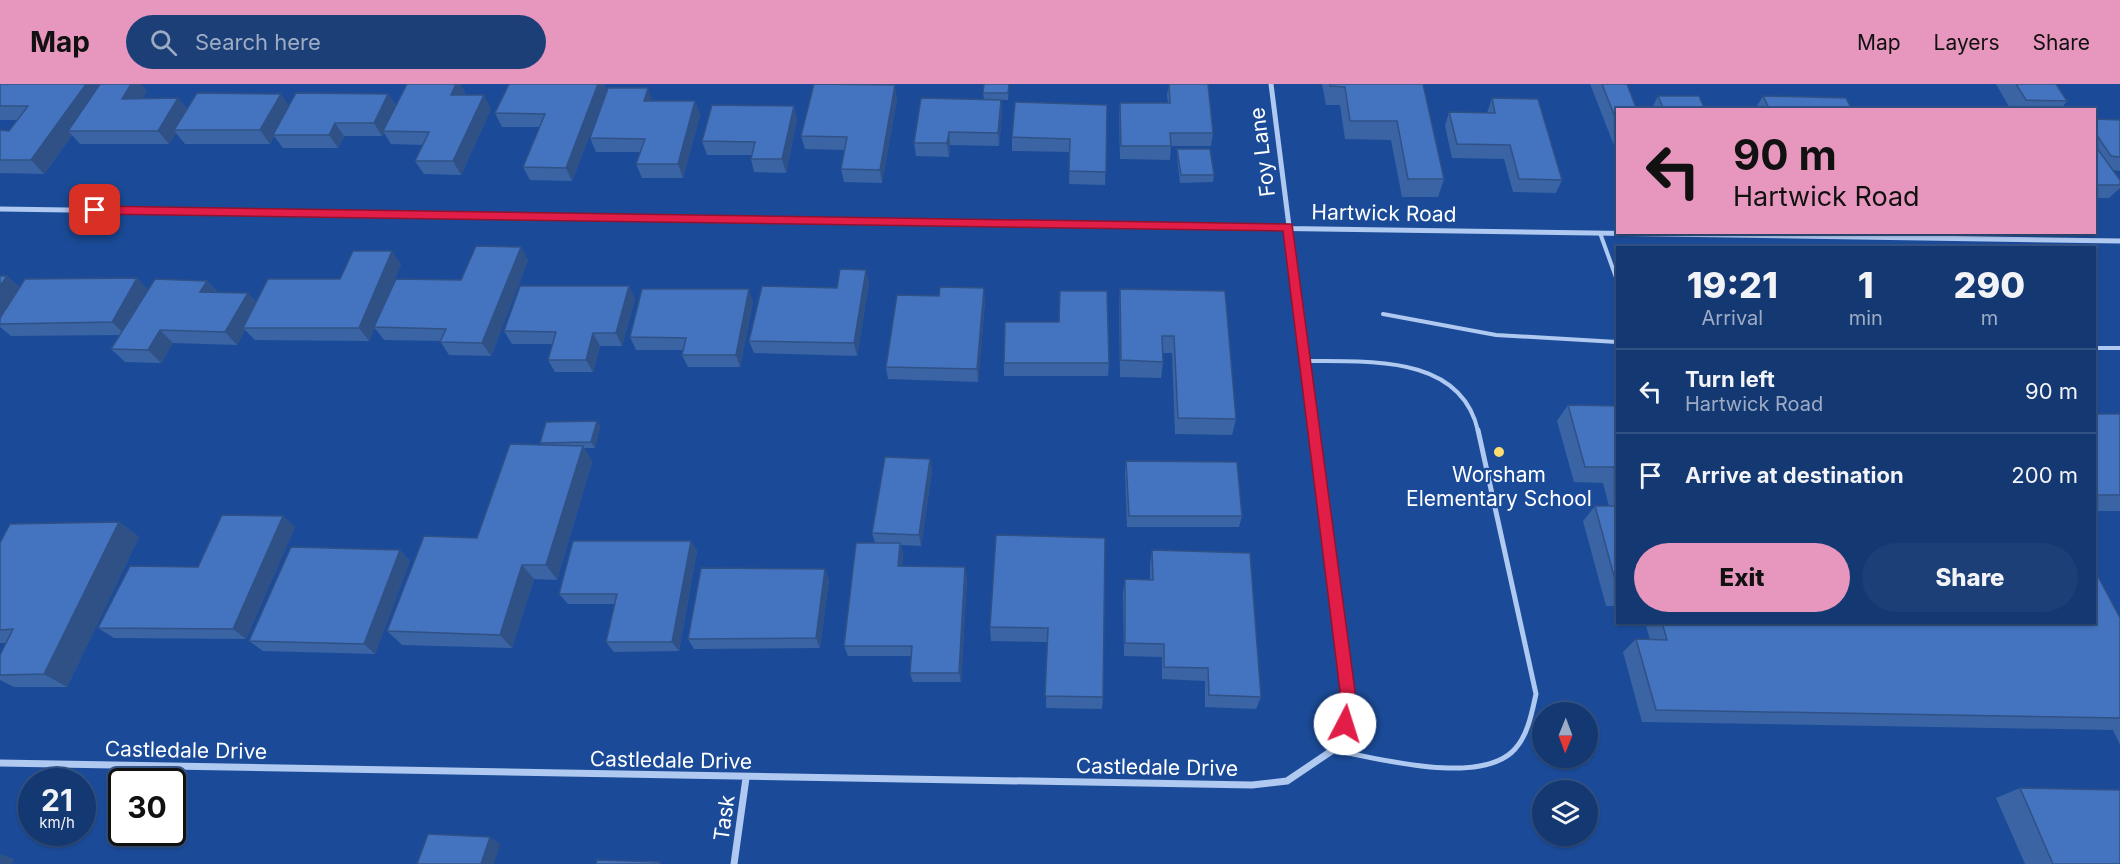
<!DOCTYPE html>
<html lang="en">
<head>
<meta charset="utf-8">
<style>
	:root { --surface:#143872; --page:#1d3f77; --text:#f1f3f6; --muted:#9dacc4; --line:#335284; --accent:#e797bd }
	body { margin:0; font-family:Inter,sans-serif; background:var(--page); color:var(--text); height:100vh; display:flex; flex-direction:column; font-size:22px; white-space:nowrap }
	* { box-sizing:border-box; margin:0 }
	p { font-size:20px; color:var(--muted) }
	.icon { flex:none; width:33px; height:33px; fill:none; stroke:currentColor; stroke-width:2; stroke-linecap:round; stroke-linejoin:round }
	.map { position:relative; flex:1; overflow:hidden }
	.details { position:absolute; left:1616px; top:162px; width:480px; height:378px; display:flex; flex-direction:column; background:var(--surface); border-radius:0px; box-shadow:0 2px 4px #0004,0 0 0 2px var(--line) }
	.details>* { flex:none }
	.hud { position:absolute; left:1616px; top:24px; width:480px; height:126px; border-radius:0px; box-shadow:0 2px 4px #0004,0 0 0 2px var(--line); background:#e797bd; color:#111; overflow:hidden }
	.needle { width:39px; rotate:181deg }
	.fabs { position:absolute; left:1532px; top:618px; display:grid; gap:12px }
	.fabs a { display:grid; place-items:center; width:66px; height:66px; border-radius:50%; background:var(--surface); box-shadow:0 2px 4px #0004,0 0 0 2px var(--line); font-size:30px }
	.speed { position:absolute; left:18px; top:684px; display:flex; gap:12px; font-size:30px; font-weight:700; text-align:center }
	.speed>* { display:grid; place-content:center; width:78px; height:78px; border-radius:50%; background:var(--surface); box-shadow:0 2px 4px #0004,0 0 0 2px var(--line); line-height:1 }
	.speed small { font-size:15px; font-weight:400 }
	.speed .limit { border:3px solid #111; border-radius:9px; background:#fff; color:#111 }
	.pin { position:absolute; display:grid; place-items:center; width:51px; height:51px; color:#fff; margin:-26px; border-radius:12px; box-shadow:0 3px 9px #0006 }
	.me { position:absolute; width:66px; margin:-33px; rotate:5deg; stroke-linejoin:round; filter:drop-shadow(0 0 4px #0008) }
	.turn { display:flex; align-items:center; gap:21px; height:126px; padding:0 18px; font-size:27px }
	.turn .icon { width:78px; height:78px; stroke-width:2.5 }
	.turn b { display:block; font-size:42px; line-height:51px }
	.eta { display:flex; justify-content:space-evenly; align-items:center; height:102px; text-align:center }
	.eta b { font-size:36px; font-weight:800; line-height:42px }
	.primary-button { display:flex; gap:12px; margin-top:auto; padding:12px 18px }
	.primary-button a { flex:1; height:69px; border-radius:36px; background:var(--accent); color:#111; font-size:24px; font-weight:800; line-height:69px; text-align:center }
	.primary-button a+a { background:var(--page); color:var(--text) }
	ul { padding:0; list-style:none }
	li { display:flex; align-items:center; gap:18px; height:84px; padding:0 18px; border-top:2px solid var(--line) }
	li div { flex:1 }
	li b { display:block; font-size:22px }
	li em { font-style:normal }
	header { display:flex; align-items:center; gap:36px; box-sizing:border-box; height:84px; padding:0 30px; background:var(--accent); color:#111 }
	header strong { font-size:28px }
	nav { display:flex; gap:33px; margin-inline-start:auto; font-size:21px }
	.search { width:420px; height:54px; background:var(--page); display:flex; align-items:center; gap:15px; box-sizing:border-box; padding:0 21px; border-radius:33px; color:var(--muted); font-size:22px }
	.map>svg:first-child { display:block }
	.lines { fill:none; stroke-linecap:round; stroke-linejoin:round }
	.service-far1 { stroke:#b0c9f0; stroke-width:4 }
	.service { stroke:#b0c9f0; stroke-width:5 }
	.minor-far1 { stroke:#b0c9f0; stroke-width:5 }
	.minor { stroke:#b0c9f0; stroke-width:7 }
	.wall { fill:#3a64a4 }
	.shaded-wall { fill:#305186 }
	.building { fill:#4474bf; stroke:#305186; stroke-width:1.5 }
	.route { fill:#e11d48; stroke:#92132f; stroke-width:1.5 }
	.poi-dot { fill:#ffde6f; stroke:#1b4b98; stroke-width:2 }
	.labels { text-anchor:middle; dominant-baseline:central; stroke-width:4.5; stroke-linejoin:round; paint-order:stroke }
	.street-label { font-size:21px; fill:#fff; stroke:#1b4b98 }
	.poi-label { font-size:21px; fill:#fff; stroke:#1b4b98 }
</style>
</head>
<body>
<header>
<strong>Map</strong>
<div class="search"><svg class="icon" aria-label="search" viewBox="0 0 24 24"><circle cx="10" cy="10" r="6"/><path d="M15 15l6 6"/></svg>Search here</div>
<nav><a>Map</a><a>Layers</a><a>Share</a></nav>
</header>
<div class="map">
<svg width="2120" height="780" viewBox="0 0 2120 780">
	<rect width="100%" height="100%" fill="#1b4b98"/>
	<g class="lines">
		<path class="service-far1" d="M1600 149 1617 196
			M1383 230 1496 251 1617 258
			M2094 264H2120
			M1306 277C1368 278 1461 270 1478 347"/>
		<path class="service" d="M1333 666C1377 674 1481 703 1515 665 1528 651 1532 628 1536 610L1478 346"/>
		<path class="minor-far1" d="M1271 0 1315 347
			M0 125 2120 157"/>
		<path class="minor" d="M0 679 1252 701 1287 697 1333 666 1345 640 1348 607 1315 346
			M734 780 746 694"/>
	</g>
	<path class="wall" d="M0 0 147 7 142 14H178L187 25 289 22 388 10 396 22 407 0H460L465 9V11L491 25 461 91 424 90 415 77 423 61 391 60 384 49 382 52H344L338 64H283L274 52 270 60H185L176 49 169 60H80L72 51 44 90 0 89V46L9 47 18 36H0Z
		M509 0H604L607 6 572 97 530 96 523 83 540 43H502L495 29Z
		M1009 0 1008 16H1001L1002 30 999 62 950 61 949 73 916 72 914 59 984 16 983 9Z
		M1169 0 1213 49 1211 62H1171L1170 76 1120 75 1119 33 1120 19H1168L1167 11Z
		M1322 0H1423L1444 95 1438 113H1402L1391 56 1345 55 1340 21H1326Z
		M1590 0H1627L1617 26V69Z
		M1996 0H2056L2067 17 2061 25 2069 26H2011Z
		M1658 12 1705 26H1651Z
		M1763 12 1852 26 1755 25Z
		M1492 14 1562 96 1556 109 1513 108 1504 75 1452 74 1445 42 1449 28 1487 29Z
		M897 15 882 99 844 98 841 85 845 66 805 65 801 52Z
		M652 17H695L700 31 683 94H642L636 80 640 68H596L590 54Z
		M1107 21 1105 101 1069 100 1070 68 1012 67V53Z
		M794 22 797 36 786 89 754 88 751 75V71H707L702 57Z
		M2094 35 2120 36V87L2113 86 2120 96V104L2109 114H2094Z
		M1177 65 1214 91 1213 98 1180 99 1177 72Z
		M528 176 491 272 449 271 440 257 384 256 374 243 461 196Z
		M401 180 369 257 255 256 245 246 237 261 173 259 161 279 125 278 111 265 120 251 11 252 0 243 7 192 19 203 137 194 148 206 207 197 217 208 248 209 256 218 340 195Z
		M869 199 857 272 754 269 749 257Z
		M629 202 635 215 622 262H600L593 288H555L548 276 553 260H512L504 247Z
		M1120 205 1225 207 1236 335 1232 351 1175 350 1172 269H1162L1163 278 1161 294 1120 293 1119 222Z
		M985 217 978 298 888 295 886 283Z
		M753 218 740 283H688L682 271 683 266H636L630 253Z
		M1004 279H1109L1108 292H1004Z
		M1568 321 1617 322V522H1606L1583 437 1595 422H1609L1603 399 1574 398 1557 337Z
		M2094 330H2120V427H2094Z
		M597 337 600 343 595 364H584L592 378 557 496 534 495 512 564 402 561 387 547 477 454 542 361 540 359Z
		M930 375 932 387 921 462 901 461 903 470 902 482 967 493 961 598H913L910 589 911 572H848L844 562 875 459 872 449Z
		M1126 377 1242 432 1239 443H1127L1125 389Z
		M283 432 295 443 246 555 114 554 98 544Z
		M119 438 139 453 67 603H14L0 596V571L6 559H0V459Z
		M1105 454 1103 613 1102 625 1046 624 1047 558 991 557 990 543Z
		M691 457 697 467 679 567 614 568 606 558 615 520H568L559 510Z
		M400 466 410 477 375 570 263 567 249 557Z
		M1152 466 1261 613 1256 625 1205 623V597L1162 595V573L1124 572 1123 509 1125 495 1150 496V481Z
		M829 495 820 564 694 565 688 555Z
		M2120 534V661L2113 646 1642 638 1623 568 1636 555 1650 556 1645 538H2094Z
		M2020 704 2120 780H2025L1996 714Z"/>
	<path class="shaded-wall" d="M86 0H105L68 47 72 51 44 90 31 76Z
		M131 0H141L147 7 133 28 122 15Z
		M456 0H460L465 9 458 24 451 11Z
		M598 0H604L607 6 572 97 566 84Z
		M895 1 897 15 882 99 880 86Z
		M648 4 653 18 644 17Z
		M281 10 290 23 273 51 274 52 270 60 260 46Z
		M388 10 396 23 383 47 384 49 382 52 374 39Z
		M484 11 491 25 461 91 453 77Z
		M178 14 189 28 174 46 176 49 169 60 158 47Z
		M1001 16 1002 30 999 62 998 49Z
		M695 17 700 31 683 94 678 80Z
		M794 22 797 36 786 89 782 75Z
		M335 39 344 52 338 64 329 51Z
		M949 48 950 61 949 73 947 59Z
		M521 163 528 176 491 272 482 259Z
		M392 167 401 180 369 257 359 244Z
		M866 186 869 199 857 272 854 259Z
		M7 192 21 205 0 238V202Z
		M137 194 150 207 125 251 112 238Z
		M207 197 218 210 200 208Z
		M629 202 635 215 622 262 616 249Z
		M984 204 985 217 978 298 977 285Z
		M749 205 753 218 740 283 736 271Z
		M248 209 259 222 243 244 245 246 237 261 225 248Z
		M160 246 173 259 161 279 148 266Z
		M593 249 600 262 593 288 586 276Z
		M597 337 600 343 595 364 591 358Z
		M583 362 592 378 557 496 546 481Z
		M930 375 932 387 921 462 919 451Z
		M283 432 295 443 246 555 233 545Z
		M119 438 139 453 67 603 44 590Z
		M691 457 697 467 679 567 672 558Z
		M900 459 903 470 901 493 898 482Z
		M400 466 410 477 375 570 364 560Z
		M522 481 534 495 512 564 500 551Z
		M965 483 967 493 961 598 959 589Z
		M825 485 829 495 820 564 816 554Z
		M490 753 500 760 494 780H481Z
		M0 770 14 775 12 780H0Z"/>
	<path class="building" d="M0 0H86L31 76H0V46L9 47 28 22H0Z
		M100 0H131L122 15 178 14 158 47H68Z
		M407 0H456L451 11H484L453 77H415L429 48 383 47Z
		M509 0H598L566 84 523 83 545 30 495 29Z
		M814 0 895 1 880 86 841 85 847 53 801 52Z
		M984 0H1009L1008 9H983Z
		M1169 0H1208L1213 49H1170L1171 62H1121L1120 19H1170Z
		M1330 0H1423L1444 95H1408L1397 37H1350L1345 3 1330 2Z
		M1602 0H1627L1637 26H1617V38Z
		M2016 0H2056L2067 17 2026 16Z
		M608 4H648L644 17H695L678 80H636L645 55 590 54Z
		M197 9 281 10 260 46H174Z
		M296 9 388 10 374 39H335L329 51H273Z
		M1658 12H1699L1705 26H1664Z
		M1763 12 1846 14 1852 26H1770Z
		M921 14 1001 16 998 49 949 48 947 59H914Z
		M1492 14 1538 15 1562 96 1519 95 1510 61 1457 60 1449 28 1495 29Z
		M1015 18 1107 21 1106 88 1069 87 1070 55 1012 53Z
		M712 21 794 22 782 75H751L755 58 702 57Z
		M2040 25H2069V26H2041Z
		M2094 35 2120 36V73L2111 72 2094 47Z
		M2094 60 2120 96V101H2094Z
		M1177 65H1210L1214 91H1181Z
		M476 162 521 163 482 259 440 258 446 245 374 243 396 195 461 196Z
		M353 167H392L359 244H243L268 195H340Z
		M840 185 866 186 854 259 749 257 762 202 837 204Z
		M0 192H7L0 202Z
		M137 194 112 238 0 240V234L25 195Z
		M155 195 207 197 200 208 248 209 225 248 160 246 148 266 111 265Z
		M520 202H629L616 249H593L586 276H548L556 248 504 247Z
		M940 203 984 204 977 285 886 283 897 211 939 212Z
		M642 205H749L736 271H682L686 254 630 253Z
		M1120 205 1225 207 1236 335 1178 334 1174 252H1162L1163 278 1121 276Z
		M1060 207H1107L1109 279H1004L1005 238H1059Z
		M1568 321 1617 322V392L1614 383H1585Z
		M2094 330H2120V411H2094Z
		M597 337 591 358 540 359 546 338Z
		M510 360 583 362 546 481H522L500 551 387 547 424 452 477 454Z
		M885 373 930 375 919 451 872 449Z
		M1126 377 1237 378 1242 432H1129Z
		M1595 422H1617V503Z
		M222 431 283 432 233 545 98 544 130 482 198 483Z
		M119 438 44 590 0 591V571L13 545 0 546V459L10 440Z
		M996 451 1105 454 1103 613 1045 612 1048 544 990 543Z
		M573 457H691L672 558H606L617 510H559Z
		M856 459H900L898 482 965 483 959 589H910L912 562H844Z
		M291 463 400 466 364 560 249 557Z
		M1152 466 1250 469 1261 613 1209 611 1208 584 1164 583V560L1125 559V495L1153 496Z
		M701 484 825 485 816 554 688 555Z
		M2094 485 2120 534V634L1656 626 1636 555 1667 556 1662 538H2094Z
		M2020 704 2120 706V780H2053Z
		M428 750 490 753 481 780H417Z
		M597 776 660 778V780H596Z"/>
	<path class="route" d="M95 122 1292 140 1355 607 1350 645 1345 647 1339 645 1337 640 1340 607 1283 147 95 130 90 126Z"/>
	<circle class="poi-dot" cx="1499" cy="368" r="6"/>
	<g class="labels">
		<g class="street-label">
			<text transform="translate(1262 68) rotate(-97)">Foy Lane</text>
			<text transform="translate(1384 129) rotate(1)">Hartwick Road</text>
			<text transform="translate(186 666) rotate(1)">Castledale Drive</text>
			<text transform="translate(671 676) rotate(1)">Castledale Drive</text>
			<text transform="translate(1157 683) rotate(1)">Castledale Drive</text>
			<text transform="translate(724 734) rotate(-82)">Task</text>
		</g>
		<g class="poi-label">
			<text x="1499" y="390">Worsham<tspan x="1499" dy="24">Elementary School</tspan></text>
		</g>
	</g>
</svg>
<div class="fabs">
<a><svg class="needle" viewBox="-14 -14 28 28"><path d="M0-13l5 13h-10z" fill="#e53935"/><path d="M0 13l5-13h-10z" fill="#9dacc4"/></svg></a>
<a><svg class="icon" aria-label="layers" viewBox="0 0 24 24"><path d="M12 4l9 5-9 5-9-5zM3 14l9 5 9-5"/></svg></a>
</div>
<div class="speed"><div>21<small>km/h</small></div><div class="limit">30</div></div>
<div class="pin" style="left:95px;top:126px;background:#d93025"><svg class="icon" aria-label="arrive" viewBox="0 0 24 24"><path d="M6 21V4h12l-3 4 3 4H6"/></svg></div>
<svg class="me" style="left:1345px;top:640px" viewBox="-20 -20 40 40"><circle r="19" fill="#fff"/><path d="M0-13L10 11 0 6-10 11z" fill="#e11d48"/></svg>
<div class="hud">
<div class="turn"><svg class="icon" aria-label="left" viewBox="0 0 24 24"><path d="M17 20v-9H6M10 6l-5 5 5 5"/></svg><div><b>90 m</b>Hartwick Road</div></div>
</div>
<section class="details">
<div class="eta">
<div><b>19:21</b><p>Arrival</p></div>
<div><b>1</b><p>min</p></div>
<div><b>290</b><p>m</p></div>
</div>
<ul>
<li><svg class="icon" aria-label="left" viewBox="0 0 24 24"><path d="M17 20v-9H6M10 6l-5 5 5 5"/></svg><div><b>Turn left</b><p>Hartwick Road</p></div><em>90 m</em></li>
<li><svg class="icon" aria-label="arrive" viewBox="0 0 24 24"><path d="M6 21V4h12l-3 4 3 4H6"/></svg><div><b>Arrive at destination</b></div><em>200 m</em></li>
</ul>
<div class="primary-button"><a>Exit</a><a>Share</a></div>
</section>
</div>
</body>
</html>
